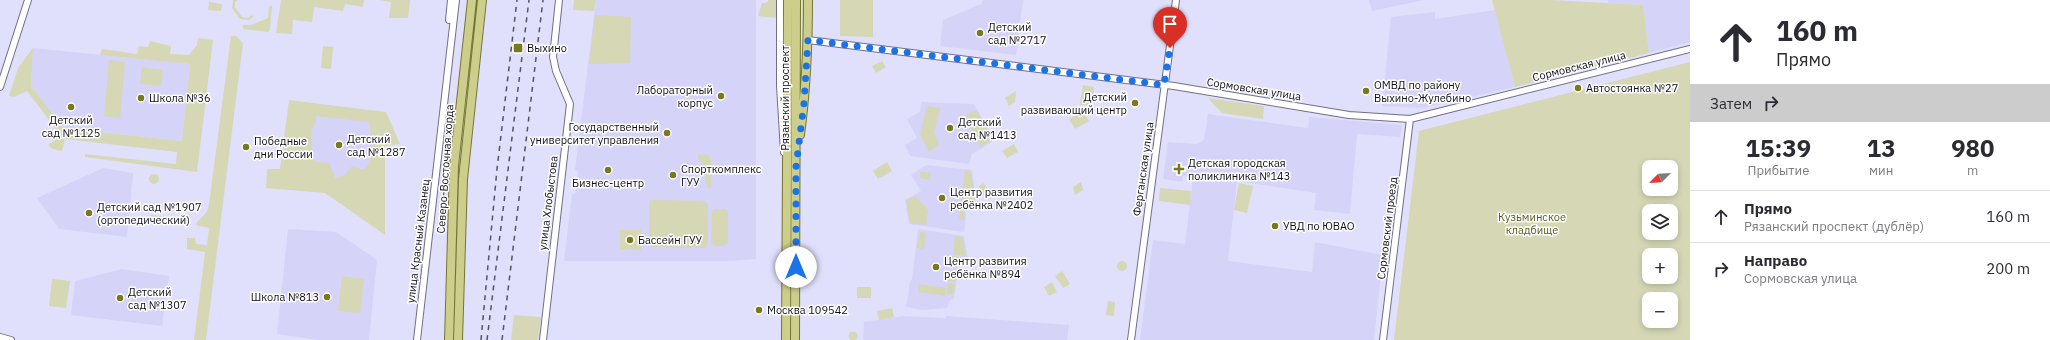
<!DOCTYPE html>
<html lang="ru">
<head>
<meta charset="utf-8">
<style>
	:root { --surface:#fff; --page:#f2f2f3; --text:#2b2b33; --muted:#7c7c81; --line:#e1e1e2 }
	body { margin:0; font-family:"IBM Plex Sans",sans-serif; background:var(--page); color:var(--text); height:100vh; display:flex; flex-direction:column; font-size:15px; white-space:nowrap }
	* { box-sizing:border-box; margin:0 }
	p { font-size:13px; color:var(--muted) }
	.icon { flex:none; width:22px; height:22px; fill:none; stroke:currentColor; stroke-width:2; stroke-linecap:round; stroke-linejoin:round }
	.map { position:relative; flex:1; overflow:hidden }
	.details { display:flex; flex-direction:column; background:var(--surface); width:360px }
	.details>* { flex:none }
	.guide { background:#fff; color:var(--text); overflow:hidden }
	.needle { width:26px; rotate:246deg }
	.controls { position:absolute; left:1642px; top:160px; display:grid; gap:8px }
	.controls a { display:grid; place-items:center; width:36px; height:36px; border-radius:8px; background:var(--surface); box-shadow:0 2px 6px #0003; font-size:20px }
	.pin { position:absolute; display:grid; place-items:center; width:34px; height:34px; color:#fff; margin:-41px -17px; border-radius:50% 50% 50% 0; rotate:-45deg; box-shadow:0 0 4px #0007 }
	.pin .icon { rotate:45deg }
	.me { position:absolute; width:44px; margin:-22px; rotate:0deg; stroke-linejoin:round; filter:drop-shadow(0 0 3px #0008) }
	.turn { display:flex; align-items:center; gap:14px; height:84px; padding:0 20px; font-size:18px }
	.turn .icon { width:52px; height:52px; stroke-width:2.5 }
	.turn b { display:block; font-size:28px; line-height:34px }
	.then { display:flex; align-items:center; height:38px; padding:0 20px; background:#0003; gap:8px; font-size:15px }
	.eta { display:flex; justify-content:space-evenly; align-items:center; height:68px; text-align:center }
	.eta b { font-size:24px; font-weight:700; line-height:28px }
	ul { padding:0; list-style:none }
	li { display:flex; align-items:center; gap:12px; height:52px; padding:0 20px; border-top:1px solid var(--line) }
	li div { flex:1 }
	li b { display:block; font-size:15px }
	li em { font-style:normal }
	main { display:flex; flex:1; min-height:0 }
	.map>svg:first-child { display:block }
	.built { fill:#d5d3f7 }
	.green { fill:#d5d7b5; fill-rule:evenodd }
	.lines { fill:none; stroke-linecap:round; stroke-linejoin:round }
	.minor-casing { stroke:#706f88; stroke-width:8 }
	.major-casing { stroke:#757632; stroke-width:10 }
	.minor { stroke:#fff; stroke-width:6 }
	.major { stroke:#cece8c; stroke-width:8 }
	.rail { stroke:#545364; stroke-width:1.5; stroke-dasharray:5 5; stroke-linecap:butt }
	.route { stroke:#1a73e8; stroke-width:7; stroke-dasharray:0 12.6 }
	.poi-dot { fill:#78781e; stroke:#fff; stroke-width:1.5 }
	.labels { text-anchor:middle; dominant-baseline:central; stroke-width:3; stroke-linejoin:round; paint-order:stroke }
	.poi-label { font-size:11px; fill:#0e0d17; stroke:#fff; text-anchor:start }
	.street-label { font-size:11px; fill:#0e0d17; stroke:#fff }
	.park-label { font-size:11px; fill:#5a5a1d; stroke:#fff }
</style>
</head>
<body>
<main>
<div class="map">
<svg width="1690" height="340" viewBox="0 0 1690 340">
	<rect width="100%" height="100%" fill="#e1e0fc"/>
	<path class="built" d="M596 0H756V259L730 261H564L572 194H575L578 171 575 170Z
		M983 0H1023L1016 55 940 46 943 20 981 4Z
		M1369 0H1424L1372 11Z
		M1608 0H1690V42L1649 53 1643 5 1608 3Z
		M1495 10 1515 87 1423 108 1382 106 1391 17 1435 12V19Z
		M33 48 190 64 182 141 63 128 31 86Z
		M921 102 974 104 995 140 972 154 969 164 910 156 905 145 917 138 907 119 920 112Z
		M309 108 375 114 370 182 304 176Z
		M1208 114 1308 128 1309 117 1402 125 1400 137 1357 134 1350 214 1314 210 1316 193 1237 181 1228 261 1312 272 1315 242 1383 255 1374 340H1140L1153 240 1185 244 1193 178 1183 176 1182 182 1163 179 1168 142 1197 144 1204 140Z
		M926 165 972 170 976 202 967 208 964 232 909 224 905 200 921 191 911 175Z
		M103 168 133 173 127 237 59 229 37 198Z
		M288 229 336 232 377 260 369 340H318L277 334Z
		M918 229 964 236 968 259 959 264 954 299 950 300 947 308 922 310 906 307 910 281 912 280Z
		M122 269 169 276 162 326 71 315 75 281Z
		M903 316 945 318 946 316 1069 325 1067 340H863L864 322Z"/>
	<path class="green" d="M233 0H238L235 2V7L242 17 248 18 252 15 253 17 249 20 240 19 232 8Z
		M281 0H364L363 7 345 4 343 11 314 7 312 22 293 20 292 34 276 33Z
		M379 0H410L408 18H389L391 2Z
		M574 0H596L594 11 573 10Z
		M769 0H777V18L758 16 762 3H766Z
		M802 0H805L803 55Z
		M840 0H873V37L840 36Z
		M1492 0H1551L1643 5 1649 53 1515 87Z
		M209 2 222 4 221 11 208 10Z
		M272 5 270 30 268 32 243 29V25H251L268 18 269 7Z
		M595 15 631 17 630 63 589 64Z
		M231 36H236L243 43 206 340H194L205 252 187 249V238H195L196 244 207 245 209 228 196 225C200 216 207 217 209 204Z
		M198 38 213 40 197 172 85 157V154L176 164 177 152 65 139 62 151 53 149 48 145 59 137V133L27 91 14 97 9 96 18 68 33 48 31 86 63 128 182 141 190 64 100 55 102 49 137 54 139 46 148 47 150 41 171 46 170 54 189 55 197 45Z
		M323 46 333 47 331 69 321 68Z
		M109 60 125 62 120 118 104 116Z
		M882 61 886 67 876 73 872 66Z
		M1690 62V340H1394L1419 131ZM1649 167H1671V189H1649ZM1649 211H1671V233H1649ZM1649 255H1671V277H1649ZM1649 299H1671V321H1649Z
		M142 67 163 70 161 86 140 84Z
		M1083 85 1094 87 1092 106 1080 105Z
		M1016 91 1015 102 1009 106 1005 98Z
		M1208 98 1264 106 1263 119 1222 113Z
		M289 100 386 112 400 144 385 146V235L325 193 266 188 267 169H280ZM316 116 369 122C371 131 374 165 364 169 359 170 355 167 351 167L345 175 335 178 329 163 318 162 312 159 311 130 315 125Z
		M927 106 940 108 934 132 939 144 929 152 920 134Z
		M976 110 993 139 980 147 966 115Z
		M1083 111 1089 121 1075 129 1069 119Z
		M1014 144 1018 152 1007 158 1002 151Z
		M698 154 708 155 711 159V188H707L704 166 698 158Z
		M887 162 892 171 878 179 873 171Z
		M965 171 971 172 975 201 965 207 964 220 959 219Z
		M920 172 931 173 930 180 920 178Z
		M149 179a5 5 0 1 1 10 0a5 5 0 1 1-10 0Z
		M1081 182 1083 190 1075 195 1073 187Z
		M984 183 988 190 980 195 979 186Z
		M1239 183 1253 186 1247 213 1234 210Z
		M1160 188 1191 191 1190 205 1159 201Z
		M915 196 928 210 926 225 910 223 906 201Z
		M651 200 705 201 708 204V245L705 248 652 247 649 244V203Z
		M715 209H725L728 212V243L724 246H715L711 243 712 212Z
		M150 215 161 216 160 222 149 221Z
		M620 230H641V250L620 249Z
		M920 232 926 233 924 249 917 248Z
		M955 236 962 237 966 256 953 254Z
		M952 256 959 257 957 267 951 266Z
		M1117 266a5 5 0 1 1 10 0a5 5 0 1 1-10 0Z
		M950 271 957 272 955 282 949 281Z
		M1062 271 1070 284 1063 288 1055 276Z
		M342 276 364 279 360 313 338 311Z
		M52 279 70 281 66 308 49 306Z
		M1052 282 1057 292 1049 296 1044 287Z
		M948 283 955 284 953 295 947 294Z
		M919 284 946 288 945 296 918 292Z
		M857 287H871V298H857Z
		M1108 301 1115 302 1114 316 1106 315Z
		M892 308 894 317 879 320 877 311Z
		M514 315 541 317 538 340H511Z
		M848.5 336a4.5 4.5 0 1 1 9 0a4.5 4.5 0 1 1-9 0Z"/>
	<g class="lines">
		<g class="minor-casing">
			<path id="minor" d="M780 0V85L784 152
				M449 20 451 0
				M808 40 1174 86 1349 115 1410 119 1690 49
				M0 87 28 0
				M0 337 11 340
				M417 340 456 0
				M543 340 570 104 556 71 553 57 559 0
				M1131 340 1176 0
				M1383 340 1410 119"/>
		</g>
		<g class="major-casing">
			<path id="major" d="M800 135C806 90 808 45 808 0
				M449 340 454 166 472 0
				M458 340 463 179 482 0
				M786 340 788 0
				M795 340 796 0"/>
		</g>
		<use href="#minor" class="minor"/>
		<use href="#major" class="major"/>
		<path class="rail" d="M481 340 497 169 517 0
			M487 340 529 0
			M502 340 543 0"/>
	</g>
	<g class="lines">
		<path class="route" d="M796 267V167L804 103 808 40 1164 85 1170 48"/>
	</g>
	<g class="poi-dot">
		<circle cx="980" cy="33" r="4"/>
		<rect x="513" y="43" width="10" height="10" rx="2"/>
		<circle cx="1578" cy="88" r="4"/>
		<circle cx="1366" cy="91" r="4"/>
		<circle cx="721" cy="96" r="4"/>
		<circle cx="141" cy="98" r="4"/>
		<circle cx="1135" cy="103" r="4"/>
		<circle cx="71" cy="107" r="4"/>
		<circle cx="950" cy="128" r="4"/>
		<circle cx="667" cy="133" r="4"/>
		<circle cx="339" cy="145" r="4"/>
		<circle cx="246" cy="147" r="4"/>
		<path d="M1177 163h4v4h4v4h-4v4h-4v-4h-4v-4h4z"/>
		<circle cx="608" cy="170" r="4"/>
		<circle cx="673" cy="175" r="4"/>
		<circle cx="942" cy="198" r="4"/>
		<circle cx="89" cy="213" r="4"/>
		<circle cx="1275" cy="226" r="4"/>
		<circle cx="630" cy="240" r="4"/>
		<circle cx="936" cy="267" r="4"/>
		<circle cx="327" cy="297" r="4"/>
		<circle cx="120" cy="298" r="4"/>
		<circle cx="759" cy="310" r="4"/>
	</g>
	<g class="labels">
		<g class="poi-label">
			<text x="988" y="27">Детский<tspan x="988" dy="13">сад №2717</tspan></text>
			<text x="527" y="48">Выхино</text>
			<text x="1374" y="85">ОМВД по району<tspan x="1374" dy="13">Выхино-Жулебино</tspan></text>
			<text x="1586" y="88">Автостоянка №27</text>
			<text x="713" y="90" text-anchor="end">Лабораторный<tspan x="713" dy="13">корпус</tspan></text>
			<text x="1127" y="97" text-anchor="end">Детский<tspan x="1127" dy="13">развивающий центр</tspan></text>
			<text x="149" y="98">Школа №36</text>
			<text x="71" y="120" text-anchor="middle">Детский<tspan x="71" dy="13">сад №1125</tspan></text>
			<text x="958" y="122">Детский<tspan x="958" dy="13">сад №1413</tspan></text>
			<text x="659" y="127" text-anchor="end">Государственный<tspan x="659" dy="13">университет управления</tspan></text>
			<text x="347" y="139">Детский<tspan x="347" dy="13">сад №1287</tspan></text>
			<text x="254" y="141">Победные<tspan x="254" dy="13">дни России</tspan></text>
			<text x="1188" y="163">Детская городская<tspan x="1188" dy="13">поликлиника №143</tspan></text>
			<text x="681" y="169">Спорткомплекс<tspan x="681" dy="13">ГУУ</tspan></text>
			<text x="608" y="183" text-anchor="middle">Бизнес-центр</text>
			<text x="950" y="192">Центр развития<tspan x="950" dy="13">ребёнка №2402</tspan></text>
			<text x="97" y="207">Детский сад №1907<tspan x="97" dy="13">(ортопедический)</tspan></text>
			<text x="1283" y="226">УВД по ЮВАО</text>
			<text x="638" y="240">Бассейн ГУУ</text>
			<text x="944" y="261">Центр развития<tspan x="944" dy="13">ребёнка №894</tspan></text>
			<text x="128" y="292">Детский<tspan x="128" dy="13">сад №1307</tspan></text>
			<text x="319" y="297" text-anchor="end">Школа №813</text>
			<text x="767" y="310">Москва 109542</text>
		</g>
		<g class="street-label">
			<text transform="translate(1579 66) rotate(-14)">Сормовская улица</text>
			<text transform="translate(1254 89) rotate(9)">Сормовская улица</text>
			<text transform="translate(785 98) rotate(-90)">Рязанский проспект</text>
			<text transform="translate(445 169) rotate(-86)">Северо-Восточная хорда</text>
			<text transform="translate(1143 169) rotate(-82)">Ферганская улица</text>
			<text transform="translate(548 203) rotate(-83)">улица Хлобыстова</text>
			<text transform="translate(1387 228) rotate(-83)">Сормовский проезд</text>
			<text transform="translate(418 241) rotate(-83)">улица Красный Казанец</text>
		</g>
		<g class="park-label">
			<text x="1532" y="217">Кузьминское<tspan x="1532" dy="13">кладбище</tspan></text>
		</g>
	</g>
</svg>
<div class="controls">
<a><svg class="needle" viewBox="-14 -14 28 28"><path d="M0-13l5 13h-10z" fill="#e53935"/><path d="M0 13l5-13h-10z" fill="#7c7c81"/></svg></a>
<a><svg class="icon" aria-label="layers" viewBox="0 0 24 24"><path d="M12 4l9 5-9 5-9-5zM3 14l9 5 9-5"/></svg></a>
<a>+</a>
<a>−</a>
</div>
<div class="pin" style="left:1170px;top:48px;background:#d93025"><svg class="icon" aria-label="arrive" viewBox="0 0 24 24"><path d="M6 21V4h12l-3 4 3 4H6"/></svg></div>
<svg class="me" style="left:796px;top:267px" viewBox="-20 -20 40 40"><circle r="19" fill="#fff"/><path d="M0-13L10 11 0 6-10 11z" fill="#1a73e8"/></svg>
</div>
<section class="details">
<div class="guide">
<div class="turn"><svg class="icon" aria-label="ahead" viewBox="0 0 24 24"><path d="M12 20V5M6 11l6-6 6 6"/></svg><div><b>160 m</b>Прямо</div></div>
<div class="then">Затем<svg class="icon" aria-label="right" viewBox="0 0 24 24"><path d="M7 20v-9h11M14 6l5 5-5 5"/></svg></div>
</div>
<div class="eta">
<div><b>15:39</b><p>Прибытие</p></div>
<div><b>13</b><p>мин</p></div>
<div><b>980</b><p>m</p></div>
</div>
<ul>
<li><svg class="icon" aria-label="ahead" viewBox="0 0 24 24"><path d="M12 20V5M6 11l6-6 6 6"/></svg><div><b>Прямо</b><p>Рязанский проспект (дублёр)</p></div><em>160 m</em></li>
<li><svg class="icon" aria-label="right" viewBox="0 0 24 24"><path d="M7 20v-9h11M14 6l5 5-5 5"/></svg><div><b>Направо</b><p>Сормовская улица</p></div><em>200 m</em></li>
</ul>
</section>
</main>
</body>
</html>
